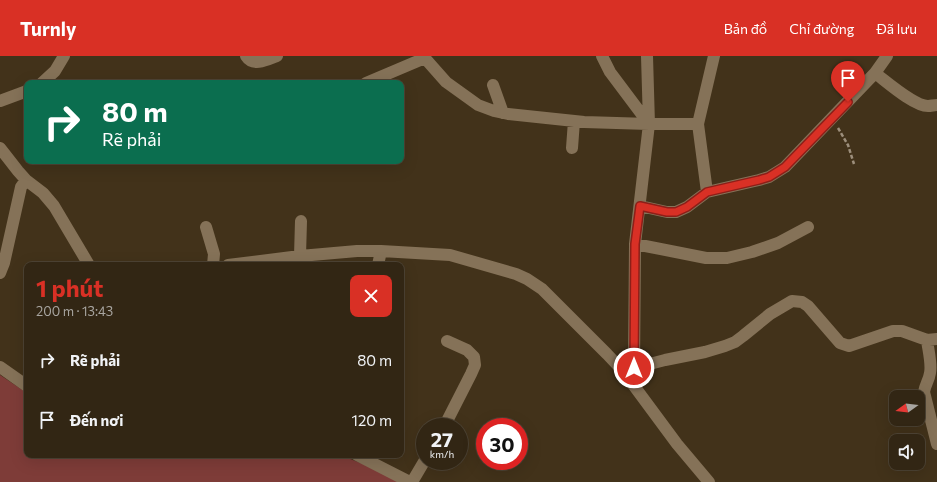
<!DOCTYPE html>
<html lang="vi">
<head>
<meta charset="utf-8">
<style>
	:root { --surface:#322614; --page:#3a2e1d; --text:#f1f3f6; --muted:#a8a5a0; --line:#4d4334; --accent:#d93025 }
	body { margin:0; font-family:Commissioner,sans-serif; background:var(--page); color:var(--text); height:100vh; display:flex; flex-direction:column; font-size:15px; white-space:nowrap }
	* { box-sizing:border-box; margin:0 }
	p { font-size:13px; color:var(--muted) }
	.icon { flex:none; width:22px; height:22px; fill:none; stroke:currentColor; stroke-width:2; stroke-linecap:round; stroke-linejoin:round }
	.map { position:relative; flex:1; overflow:hidden }
	.sheet { position:absolute; left:24px; top:206px; width:380px; height:196px; display:flex; flex-direction:column; background:var(--surface); border-radius:8px; box-shadow:0 4px 16px #0002,0 0 0 1px var(--line) }
	.sheet>* { flex:none }
	.guide { position:absolute; left:24px; top:24px; width:380px; height:84px; border-radius:8px; box-shadow:0 4px 16px #0002,0 0 0 1px var(--line); background:#0b6e4f; color:#fff; overflow:hidden }
	.needle { width:26px; rotate:255deg }
	.buttons { position:absolute; left:889px; top:334px; display:grid; gap:8px }
	.buttons a { display:grid; place-items:center; width:36px; height:36px; border-radius:8px; background:var(--surface); box-shadow:0 4px 16px #0002,0 0 0 1px var(--line); font-size:20px }
	.speed { position:absolute; left:416px; top:362px; display:flex; gap:8px; font-size:20px; font-weight:700; text-align:center }
	.speed>* { display:grid; place-content:center; width:52px; height:52px; border-radius:50%; background:var(--surface); box-shadow:0 4px 16px #0002,0 0 0 1px var(--line); line-height:1 }
	.speed small { font-size:10px; font-weight:400 }
	.speed .limit { border:6px solid #d22; background:#fff; color:#111 }
	.pin { position:absolute; display:grid; place-items:center; width:34px; height:34px; color:#fff; margin:-41px -17px; border-radius:50% 50% 50% 0; rotate:-45deg; box-shadow:0 0 4px #0007 }
	.pin .icon { rotate:45deg }
	.me { position:absolute; width:44px; margin:-22px; rotate:0deg; stroke-linejoin:round; filter:drop-shadow(0 0 3px #0008) }
	.turn { display:flex; align-items:center; gap:14px; height:84px; padding:0 12px; font-size:18px }
	.turn .icon { width:52px; height:52px; stroke-width:2.5 }
	.turn b { display:block; font-size:28px; line-height:34px }
	.round { display:grid; place-items:center; flex:none; width:42px; height:42px; border-radius:8px; background:var(--page) }
	.summary { display:flex; align-items:center; justify-content:space-between; height:68px; padding:0 12px }
	h1 { font-size:24px; font-weight:700; line-height:30px; color:var(--accent) }
	ul { padding:0; list-style:none }
	li { display:flex; align-items:center; gap:12px; height:60px; padding:0 12px }
	li div { flex:1 }
	li b { display:block; font-size:15px }
	li em { font-style:normal }
	header { display:flex; align-items:center; gap:24px; box-sizing:border-box; height:56px; padding:0 20px; background:var(--accent); color:#fff }
	header strong { font-size:19px }
	nav { display:flex; gap:22px; margin-inline-start:auto; font-size:14px }
	.map>svg:first-child { display:block }
	.green { fill:#7e3c38 }
	.lines { fill:none; stroke-linecap:round; stroke-linejoin:round }
	.path { stroke:#9d8f7c; stroke-width:2.5; stroke-dasharray:4 2; stroke-linecap:butt }
	.minor { stroke:#857258; stroke-width:12 }
	.route-casing { stroke:#8d1f18; stroke-width:10 }
	.route { stroke:#d93025; stroke-width:7 }
</style>
</head>
<body>
<header>
<strong>Turnly</strong>
<nav><a>Bản đồ</a><a>Chỉ đường</a><a>Đã lưu</a></nav>
</header>
<div class="map">
<svg width="937" height="426" viewBox="0 0 937 426">
	<rect width="100%" height="100%" fill="#42321a"/>
	<path class="green" d="M0 319 27 337V399H340L363 408 400 426H0Z"/>
	<g class="lines">
		<path class="path" d="M838 72 848 89 854 108"/>
		<path class="minor" d="M246 0C253 11 267 4 277 0
			M423 0 446 26 478 49 494 55 508 58 584 66 649 68H698
			M602 0 610 16 649 68
			M875 17C887 26 914 50 928 50 931 50 934 49 937 49
			M42 27 55 15 64 0
			M366 27 425 2
			M493 29 503 57
			M0 45 27 35
			M0 92 18 115 26 124 43 137 54 150 89 209
			M572 92 574 65
			M707 136 698 68 714 0
			M640 150 667 156H676L687 151 707 136 759 124 769 121 785 111 875 17 887 0
			M206 171 214 198 213 209
			M635 188 706 202H727L752 196 778 187 808 171
			M300 200 301 165
			M228 209 300 200 357 195H381L450 199 516 218 527 223 542 233 607 298 623 315 677 388 709 426
			M378 209 381 195
			M0 217 4 207 21 131 26 124
			M927 284C928 293 932 308 930 317 929 324 925 329 924 336L937 388
			M0 311 27 330
			M634 311 635 188 649 68 647 0
			M623 315 665 304 705 296 725 290 735 286 743 280 770 258 792 245 802 246 808 250 840 287 849 290 893 275H902L927 284 937 283
			M444 371 471 318 475 309 474 301 467 294 447 285
			M357 399 410 426
			M412 426 425 404"/>
	</g>
	<g class="lines">
		<g class="route-casing">
			<path id="route" d="M634 312 635 188 640 150 667 156H676L687 151 707 136 759 124 769 121 785 111 848 46"/>
		</g>
		<use href="#route" class="route"/>
	</g>
</svg>
<div class="buttons">
<a><svg class="needle" viewBox="-14 -14 28 28"><path d="M0-13l5 13h-10z" fill="#e53935"/><path d="M0 13l5-13h-10z" fill="#a8a5a0"/></svg></a>
<a><svg class="icon" aria-label="sound" viewBox="0 0 24 24"><path d="M4 9h4l5-4v14l-5-4H4zM17 9q2 3 0 6"/></svg></a>
</div>
<div class="speed"><div>27<small>km/h</small></div><div class="limit">30</div></div>
<div class="pin" style="left:848px;top:46px;background:#d93025"><svg class="icon" aria-label="arrive" viewBox="0 0 24 24"><path d="M6 21V4h12l-3 4 3 4H6"/></svg></div>
<svg class="me" style="left:634px;top:312px" viewBox="-20 -20 40 40"><circle r="17" fill="#d93025" stroke="#fff" stroke-width="3"/><path d="M0-11L8 9 0 5-8 9z" fill="#fff"/></svg>
<div class="guide">
<div class="turn"><svg class="icon" aria-label="right" viewBox="0 0 24 24"><path d="M7 20v-9h11M14 6l5 5-5 5"/></svg><div><b>80 m</b>Rẽ phải</div></div>
</div>
<section class="sheet">
<div class="summary"><div><h1>1 phút</h1><p>200 m · 13:43</p></div><a class="round" style="background:#d93025;color:#fff"><svg class="icon" aria-label="close" viewBox="0 0 24 24"><path d="M6 6l12 12M18 6L6 18"/></svg></a></div>
<ul>
<li><svg class="icon" aria-label="right" viewBox="0 0 24 24"><path d="M7 20v-9h11M14 6l5 5-5 5"/></svg><div><b>Rẽ phải</b></div><em>80 m</em></li>
<li><svg class="icon" aria-label="arrive" viewBox="0 0 24 24"><path d="M6 21V4h12l-3 4 3 4H6"/></svg><div><b>Đến nơi</b></div><em>120 m</em></li>
</ul>
</section>
</div>
</body>
</html>
